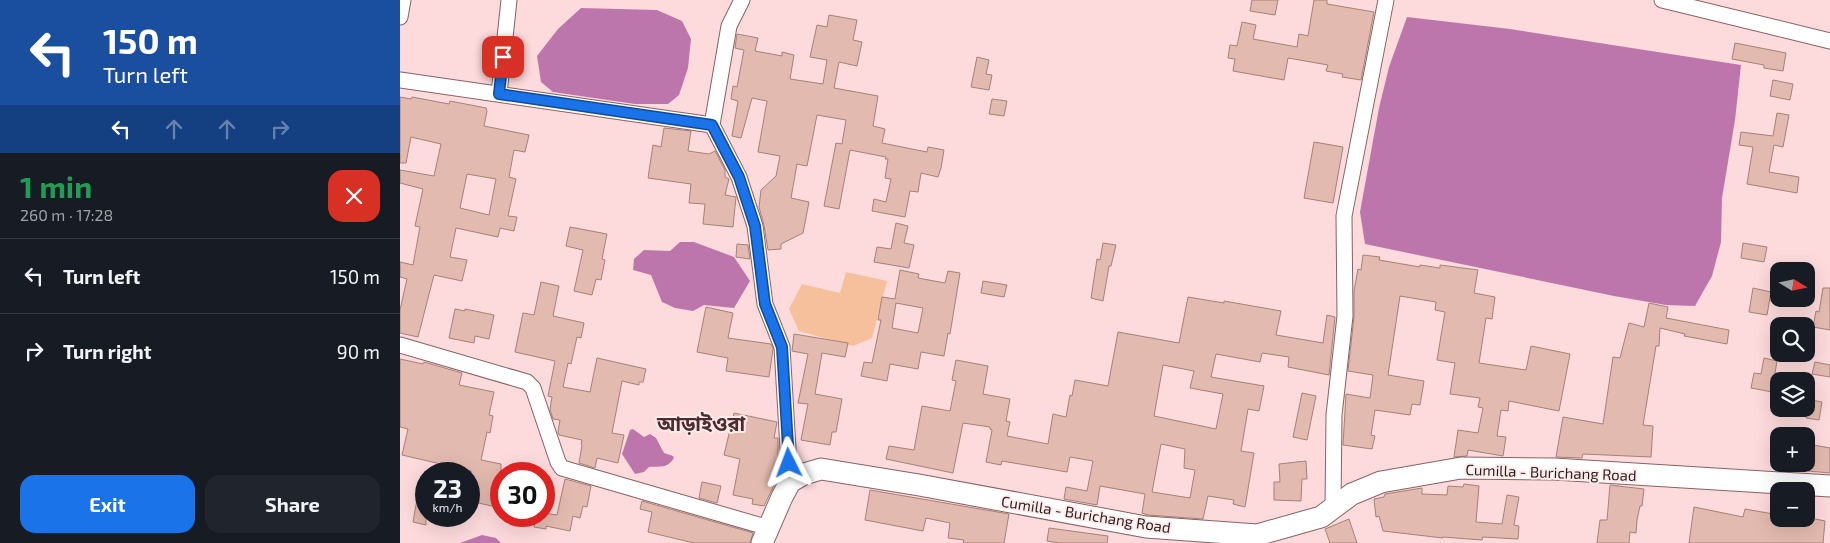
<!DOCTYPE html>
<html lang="en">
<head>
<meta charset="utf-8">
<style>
	:root { --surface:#171b24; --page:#20242c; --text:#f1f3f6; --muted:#9ea1a6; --line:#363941; --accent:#1a73e8 }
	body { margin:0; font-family:"Exo 2","Noto Sans Bengali",sans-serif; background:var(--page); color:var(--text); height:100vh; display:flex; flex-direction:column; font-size:19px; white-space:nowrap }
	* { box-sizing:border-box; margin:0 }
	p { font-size:16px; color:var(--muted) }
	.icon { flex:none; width:28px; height:28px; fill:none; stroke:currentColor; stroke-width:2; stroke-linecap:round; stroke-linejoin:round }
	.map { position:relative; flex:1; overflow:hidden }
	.side { display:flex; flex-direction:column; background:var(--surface); width:400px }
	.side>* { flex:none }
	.top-card { background:#1a4fa0; color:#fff; overflow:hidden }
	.needle { width:32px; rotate:100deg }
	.tools { position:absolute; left:1370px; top:262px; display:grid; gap:10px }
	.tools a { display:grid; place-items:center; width:45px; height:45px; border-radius:10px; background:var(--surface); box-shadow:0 5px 20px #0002; font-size:25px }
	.speed { position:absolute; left:15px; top:462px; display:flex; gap:10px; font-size:25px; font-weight:700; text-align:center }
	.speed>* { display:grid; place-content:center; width:65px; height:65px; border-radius:50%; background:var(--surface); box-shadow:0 5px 20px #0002; line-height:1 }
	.speed small { font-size:12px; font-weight:400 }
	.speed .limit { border:8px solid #d22; background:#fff; color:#111 }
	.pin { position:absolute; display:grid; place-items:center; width:42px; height:42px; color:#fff; margin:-21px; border-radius:10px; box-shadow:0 2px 8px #0006 }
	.me { position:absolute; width:55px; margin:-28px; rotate:357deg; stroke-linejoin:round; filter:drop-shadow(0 0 4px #0008) }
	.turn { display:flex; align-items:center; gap:18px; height:105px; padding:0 20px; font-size:22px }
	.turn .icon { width:65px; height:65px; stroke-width:2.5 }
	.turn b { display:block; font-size:35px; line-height:42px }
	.lanes { display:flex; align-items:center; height:48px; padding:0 20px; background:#0003; justify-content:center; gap:25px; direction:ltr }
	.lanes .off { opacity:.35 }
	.round { display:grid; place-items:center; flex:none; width:52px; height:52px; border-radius:15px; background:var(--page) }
	.overview { display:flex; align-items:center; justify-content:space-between; height:85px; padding:0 20px }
	h1 { font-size:30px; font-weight:700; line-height:38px; color:#1e9e55 }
	.action { display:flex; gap:10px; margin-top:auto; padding:10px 20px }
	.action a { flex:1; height:58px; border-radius:15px; background:var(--accent); color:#fff; font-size:20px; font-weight:700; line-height:58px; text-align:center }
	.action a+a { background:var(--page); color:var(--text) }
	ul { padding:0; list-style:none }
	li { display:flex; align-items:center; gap:15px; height:75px; padding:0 20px; border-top:1px solid var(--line) }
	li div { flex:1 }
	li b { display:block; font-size:19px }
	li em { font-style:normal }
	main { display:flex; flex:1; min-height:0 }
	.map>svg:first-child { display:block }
	.green { fill:#f5c09b }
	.water { fill:#bd76ac }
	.building { fill:#e3baaf; stroke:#a68177; fill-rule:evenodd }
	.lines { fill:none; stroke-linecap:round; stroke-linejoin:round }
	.street-casing { stroke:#886264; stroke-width:17 }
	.secondary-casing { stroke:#886264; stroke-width:23 }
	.street { stroke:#fff; stroke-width:15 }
	.secondary { stroke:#fff; stroke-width:21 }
	.route-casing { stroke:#114b97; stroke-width:12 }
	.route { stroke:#1a73e8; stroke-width:9 }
	.labels { text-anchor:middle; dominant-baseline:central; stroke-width:4; stroke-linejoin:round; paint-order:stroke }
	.street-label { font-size:15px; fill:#2e1e1f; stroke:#feecec }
	.district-label { font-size:20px; font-weight:bold; fill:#4e2c2e; stroke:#feecec }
</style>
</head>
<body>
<main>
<section class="side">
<div class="top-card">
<div class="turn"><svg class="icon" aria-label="left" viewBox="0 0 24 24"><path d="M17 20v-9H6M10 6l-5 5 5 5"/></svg><div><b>150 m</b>Turn left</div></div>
<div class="lanes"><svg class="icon" aria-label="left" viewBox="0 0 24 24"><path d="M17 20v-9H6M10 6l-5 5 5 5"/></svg><svg class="icon off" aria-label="ahead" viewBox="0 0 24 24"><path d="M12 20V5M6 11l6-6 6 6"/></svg><svg class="icon off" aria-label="ahead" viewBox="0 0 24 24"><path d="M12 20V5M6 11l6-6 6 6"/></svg><svg class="icon off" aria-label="right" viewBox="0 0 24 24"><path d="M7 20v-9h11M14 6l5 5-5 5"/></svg></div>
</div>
<div class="overview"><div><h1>1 min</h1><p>260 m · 17:28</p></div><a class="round" style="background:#d93025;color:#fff"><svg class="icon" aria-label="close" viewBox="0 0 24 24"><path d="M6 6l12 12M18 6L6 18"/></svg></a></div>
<ul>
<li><svg class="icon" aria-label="left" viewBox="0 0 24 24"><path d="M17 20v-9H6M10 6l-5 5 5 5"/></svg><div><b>Turn left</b></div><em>150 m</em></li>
<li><svg class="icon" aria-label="right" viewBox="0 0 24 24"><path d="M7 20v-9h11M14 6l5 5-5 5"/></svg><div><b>Turn right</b></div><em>90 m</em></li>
</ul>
<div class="action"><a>Exit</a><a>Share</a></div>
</section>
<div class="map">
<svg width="1430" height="543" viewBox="0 0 1430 543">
	<rect width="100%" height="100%" fill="#fddadb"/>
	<path class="green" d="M446 272 487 281 472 338 453 346 399 331 389 309 402 284 440 293Z"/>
	<path class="water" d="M181 8 257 10 282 21 291 39 288 68 279 95 268 104H235L153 92 141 82 137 56 158 29Z
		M1007 17 1110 29 1341 65 1335 120 1322 198 1321 242 1312 276 1295 306 1266 305 1214 296 965 244 960 212 979 108 989 67Z
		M280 242H294L334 257 350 281 334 308 304 305 293 311 275 308 262 302 251 275 233 270 234 259 244 250 270 251Z
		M233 429 244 437 250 434 256 438 264 453 273 456 274 458C267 469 260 466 249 467L244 472 235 474 222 454 230 430Z
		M82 535 96 538 101 543H60Z"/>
	<path class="building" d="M852 0H878L875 15 850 11Z
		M914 0H927V4L974 12 961 80 942 77 943 74 926 71 928 65 888 58 884 80 833 71 835 59 828 58 830 45 837 46 842 22 856 25 853 39 897 47 899 34 908 36Z
		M429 15 457 20 453 40 462 42 457 66 439 62 434 88 478 96 473 126 485 129 482 143 527 152 528 147 544 150 541 168 538 177 521 173 518 192 510 191 505 217 472 211 474 199 486 202 491 179 485 178 488 159H485L486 157 450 150 439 209 424 206 436 143 442 144 446 120 417 115 407 166 397 164 391 198 409 202 403 233 381 244V249L368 250 364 225 359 207 361 190 376 176 380 156 358 152 367 101 352 98 341 138 332 136 338 101 331 99 333 86 337 87 344 50 335 48 337 34 358 38 355 51 382 56V52L394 55 390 79 423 84 427 60 410 57 417 25 427 27Z
		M1335 43 1386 53 1383 71 1364 68V65L1332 59Z
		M577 57 589 60 586 74 592 75 589 90 571 87Z
		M1373 80 1393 84 1390 100 1370 96Z
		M0 97 11 99 12 97 49 104 50 101 86 108 87 111 84 126 129 135 125 152 114 150 109 177 116 179 108 216 117 217 114 231 100 228 98 237 56 228 50 257 67 260 62 281 34 275 18 337 0 333V310L7 279 0 277V262L13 265 20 227 15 226 23 189 0 183V170L34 176 41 144 11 137 6 163H0ZM67 174 96 179 89 215 60 208Z
		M592 99 607 101 604 116 589 114Z
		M1377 113 1389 115 1383 147 1374 145 1369 172 1399 177 1397 193 1347 184 1353 147 1339 145 1341 132 1373 136Z
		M264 128 291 131 288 151 309 154 315 151 325 170V177L329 179 325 195 336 197 333 227 303 224 305 204 289 203 291 184 248 178 253 145 261 147Z
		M914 142 943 147 933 203 904 198Z
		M496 223 508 226 504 243 514 245 509 268 474 262 477 247 491 249Z
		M170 227 207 234 202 259 205 260 201 280 196 279 192 295 174 291 183 250 166 246Z
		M703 243 716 245 711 266H709L703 301 691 298 697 259 700 260Z
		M1343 243 1367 247 1364 262 1341 258Z
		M337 244 348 245 350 259 336 257Z
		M963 255 980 257 979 260 1020 267V265L1040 268V265L1078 270 1074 293 1095 297 1092 319 1086 318 1079 363 1126 370 1131 346 1170 354 1159 411 1109 401 1108 411 1101 410 1097 436 1106 437 1103 456 1068 450 1067 456 1054 457 1058 430 1078 433 1083 408 1078 407 1080 398 1050 394 1055 363 1037 360 1045 312 1035 310 1036 302 1000 296 988 375 1024 381 1020 405 1012 404 1010 415 975 410 971 435 975 436 972 449 943 445 946 394 970 398 973 375 948 371 954 317V291L958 269 961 270Z
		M500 270 519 274 518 278 545 283 548 271 560 273 550 334 548 333 544 356 521 352 518 369 490 364 487 381 461 376 464 362 472 363 481 320H478L482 297 495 299ZM496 303 523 308 518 333 492 328Z
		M583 281 607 285 604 297 581 293Z
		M141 282 159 286 153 316 184 323 181 338 177 337 171 364 168 363 163 387 190 392 197 358 246 369 243 382H239V385L222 381 212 433 224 435 218 463 197 458 195 468 179 463 182 445 181 444 182 440 159 435 158 432 160 420 153 419 150 409 152 397 148 396 155 361 115 352 123 313 134 315Z
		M1353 288 1371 292 1367 315 1349 312Z
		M1423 288H1430V330L1413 327 1416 311 1419 312Z
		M788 297 824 303V301L881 311 876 335 923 343 927 315 935 317 929 375 888 367 889 357 862 353 860 362 816 354 811 377 864 386 859 411 848 409 841 451 854 453 845 507 833 504 834 500 808 496 803 519 748 515 742 513 745 494 700 486 697 505 664 499 666 487 687 491 693 461 670 457 667 472 602 461 601 465 586 462 592 430 590 429V427L563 423 553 473 486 459 489 446 514 450 522 406 550 411 556 381 552 380 556 360 588 366 583 394 610 399 606 421 610 422 607 436 648 444 653 414 666 417 670 395 672 396 675 380 708 386 718 332 779 343ZM763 365 794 371 790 388 823 394 816 429 754 416ZM761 444 785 449 784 468 795 470 790 498 752 492Z
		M1249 303 1268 307 1266 318 1329 330 1327 344 1284 336 1285 334 1260 328 1259 346H1256L1243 425 1253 426 1251 457 1183 454 1182 458 1156 457 1163 417 1203 424 1213 357 1220 358 1229 323 1244 327Z
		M306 307 333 313 328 338 371 344 373 349 369 377 326 371 328 358 297 352Z
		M55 309 65 311V309L94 315 89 339 75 336 74 343 49 338Z
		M394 334 448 343 445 357 422 353 415 394 442 399 436 432H432L430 445 401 440 408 404 398 403 408 354 392 351Z
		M1364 358 1377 361 1372 392 1351 388 1354 373 1361 374Z
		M0 359 23 364 24 362 62 373 59 385 94 392 89 415 93 416 90 433 87 432 81 460 101 464V508L69 501 71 471 2 455 8 429 0 427Z
		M1415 362 1430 365V377L1412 374Z
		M902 393 916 396 907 440 893 437Z
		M1406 399 1422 402 1419 420 1406 418Z
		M334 413 377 422 374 438H378V477L364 506 352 504 353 499 333 495 340 459 324 455Z
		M1413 445 1430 448V473L1408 471Z
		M906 461 907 479H902L901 501 874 500V482H880L879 464Z
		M165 479 191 486 187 507 183 506 180 518 173 516 170 531 146 526V529L134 527 136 516H144V513L157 515Z
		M20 482 26 483V525L13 522Z
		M302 482 321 486 317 503 299 498Z
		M1064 484 1079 486 1076 522 1102 524 1107 495 1119 497 1114 525 1119 526 1118 539 1083 537 1082 540 1043 537V538L983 531 979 516 976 517 974 499 984 497 985 494 1022 488V494L1047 495 1048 486 1063 487Z
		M1210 485 1244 489 1242 506H1240L1237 520 1236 533 1230 532 1229 543H1197L1200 520H1207Z
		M470 490 609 514 604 543H563L564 540 548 538 550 523 526 518 523 531 465 520Z
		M242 501 353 533 350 543H294L248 532 252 512 240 509Z
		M1294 507 1343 517 1345 509 1379 515V519H1406V517L1425 521 1423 543H1289Z
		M949 519 957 543H930L925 529Z
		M649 528 708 536 707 543H659L647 541Z"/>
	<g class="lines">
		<g class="street-casing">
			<path id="street" d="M342 0 329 26 312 125 339 177 355 226 365 304 382 347 390 482
				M1262 0 1430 41
				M0 17 3 0
				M0 80 312 125
				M99 94 109 0
				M0 345 127 382 133 388 158 462 162 468 369 528
				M933 508 934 415 945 316 944 216 986 0"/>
		</g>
		<g class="secondary-casing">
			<path id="secondary" d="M362 543 382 497 390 482 404 474 421 469 519 485 746 527 857 535 921 517 952 494 981 482 1061 468 1154 469 1430 486"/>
		</g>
		<use href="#street" class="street"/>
		<use href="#secondary" class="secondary"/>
	</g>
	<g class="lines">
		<g class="route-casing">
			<path id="route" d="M103 57 99 94 312 125 339 177 355 226 365 304 382 347 389 463"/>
		</g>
		<use href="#route" class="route"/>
	</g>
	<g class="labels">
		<g class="street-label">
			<text transform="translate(1151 472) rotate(2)">Cumilla - Burichang Road</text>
			<text transform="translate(686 514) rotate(9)">Cumilla - Burichang Road</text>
		</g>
		<g class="district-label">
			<text x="301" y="423">আড়াইওরা</text>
		</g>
	</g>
</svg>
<div class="tools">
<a><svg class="needle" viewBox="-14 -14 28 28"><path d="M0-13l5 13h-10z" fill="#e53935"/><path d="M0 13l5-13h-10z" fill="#9ea1a6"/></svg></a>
<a><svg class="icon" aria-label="search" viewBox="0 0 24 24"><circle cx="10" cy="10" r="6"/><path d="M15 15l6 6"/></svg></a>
<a><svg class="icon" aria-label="layers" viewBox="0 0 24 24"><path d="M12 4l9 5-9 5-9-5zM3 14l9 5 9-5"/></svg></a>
<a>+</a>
<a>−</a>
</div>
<div class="speed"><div>23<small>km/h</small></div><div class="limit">30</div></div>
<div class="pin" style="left:103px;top:57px;background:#d93025"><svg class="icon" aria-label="arrive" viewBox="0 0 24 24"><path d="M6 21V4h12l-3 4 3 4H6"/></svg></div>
<svg class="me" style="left:389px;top:463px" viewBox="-20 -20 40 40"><path d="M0-17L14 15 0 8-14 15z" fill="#1a73e8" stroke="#fff" stroke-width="4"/></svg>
</div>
</main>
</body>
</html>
